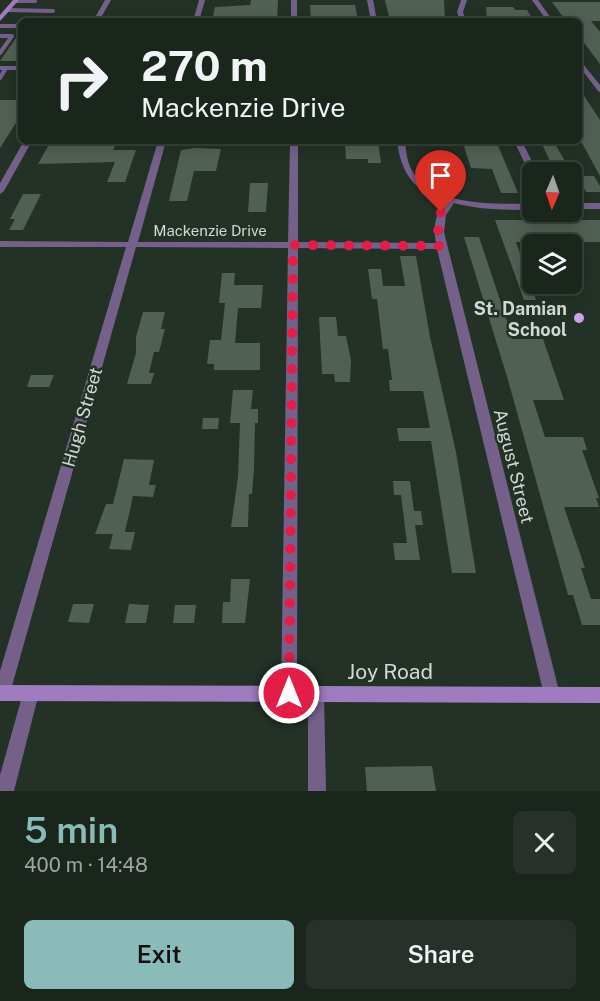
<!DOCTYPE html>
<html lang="en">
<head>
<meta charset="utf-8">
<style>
	:root { --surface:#1a251c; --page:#273129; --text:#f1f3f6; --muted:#9fa5a3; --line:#38423b; --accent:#8bbbb9 }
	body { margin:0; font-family:"Public Sans",sans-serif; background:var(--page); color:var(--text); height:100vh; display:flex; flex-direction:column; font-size:22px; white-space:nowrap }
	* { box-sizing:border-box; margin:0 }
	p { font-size:20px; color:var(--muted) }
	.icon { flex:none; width:33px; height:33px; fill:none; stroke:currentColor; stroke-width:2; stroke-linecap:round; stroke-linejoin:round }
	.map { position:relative; height:791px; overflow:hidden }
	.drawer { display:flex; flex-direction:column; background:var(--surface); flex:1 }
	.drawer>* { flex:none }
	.guide { position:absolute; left:18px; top:18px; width:564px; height:126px; border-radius:9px; box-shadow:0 3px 15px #0003,0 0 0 2px var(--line); background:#1a251c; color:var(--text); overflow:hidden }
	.needle { width:39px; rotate:182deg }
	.buttons { position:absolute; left:522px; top:162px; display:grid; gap:12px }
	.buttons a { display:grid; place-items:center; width:60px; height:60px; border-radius:9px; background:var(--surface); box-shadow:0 3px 15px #0003,0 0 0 2px var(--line); font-size:30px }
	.pin { position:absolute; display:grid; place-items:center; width:51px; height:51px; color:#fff; margin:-62px -26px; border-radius:50% 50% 50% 0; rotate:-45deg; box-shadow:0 0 6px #0007 }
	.pin .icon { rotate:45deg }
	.me { position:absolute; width:66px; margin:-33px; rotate:0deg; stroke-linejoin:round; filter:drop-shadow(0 0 4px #0008) }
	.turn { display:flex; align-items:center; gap:21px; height:126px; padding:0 24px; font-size:27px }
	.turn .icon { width:78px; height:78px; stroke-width:2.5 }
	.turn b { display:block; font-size:42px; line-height:51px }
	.round { display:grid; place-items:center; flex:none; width:63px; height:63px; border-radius:9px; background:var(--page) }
	.headline { display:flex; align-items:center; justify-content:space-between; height:102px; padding:0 24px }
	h1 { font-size:36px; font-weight:600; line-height:45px; color:var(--accent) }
	.primary-button { display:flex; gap:12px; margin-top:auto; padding:12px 24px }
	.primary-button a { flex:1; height:69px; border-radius:9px; background:var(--accent); color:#111; font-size:24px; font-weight:600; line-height:69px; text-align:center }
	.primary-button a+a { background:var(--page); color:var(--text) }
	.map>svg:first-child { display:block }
	.building { fill:#516054 }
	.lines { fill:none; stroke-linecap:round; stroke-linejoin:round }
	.lane { stroke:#75608a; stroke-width:4 }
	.street { fill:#75608a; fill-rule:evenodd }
	.secondary { fill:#9e7cbf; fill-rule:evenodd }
	.route { stroke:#e11d48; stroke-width:10; stroke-dasharray:0 18 }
	.poi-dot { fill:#c9a5ee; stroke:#233126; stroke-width:2 }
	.labels { text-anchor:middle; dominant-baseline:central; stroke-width:5; stroke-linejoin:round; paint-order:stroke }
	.far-street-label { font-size:15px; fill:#d0d9d2; stroke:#233126 }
	.poi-label { font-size:18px; font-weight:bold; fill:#d0d9d2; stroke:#233126; text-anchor:end }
	.street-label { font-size:18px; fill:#d0d9d2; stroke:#233126 }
	.near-street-label { font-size:21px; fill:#d0d9d2; stroke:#233126 }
</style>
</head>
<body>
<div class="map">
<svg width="600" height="791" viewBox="0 0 600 791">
	<rect width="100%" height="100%" fill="#233126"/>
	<path class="building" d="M251 0H278L277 21H212L215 7 250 5Z
		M385 0H444L445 21H390Z
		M552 2H600V21H591L600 32V64L579 36V21H566Z
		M310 5H355L358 20 311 21Z
		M486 7H513L515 10H527L534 21H487Z
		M21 31V56L17 61H0Z
		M579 88 600 120V176L582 143H579Z
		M0 100H21V115L0 148Z
		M51 141 116 144 113 150H136L125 182H107L115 162 38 164Z
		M366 141H378L381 163H368V159H346L345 144H366Z
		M484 141H496L518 193H501L492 169 471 168 463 143 485 144Z
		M542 144H555L565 161H550Z
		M195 148 221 149 216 171H194L187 201H169L181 150Z
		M577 176H594L600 186V192H586Z
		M250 183H268L266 212H248Z
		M23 194H41L23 230H9L15 219H10Z
		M495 220H600V242H516L536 300H524Z
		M464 237H479L513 339H543L564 400H533L545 437H583L587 450H582L599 498H596L599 507H564L585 568H581L591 599H600V625H582L573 595H568L508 380Z
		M400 256H416L430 337 456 452 476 573H452L431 441H399L397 428H430L423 391H390L389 380H392L388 349H383L377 299H372L368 269H381L383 286H405Z
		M222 273H235L234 285H263L261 308H238L235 343H260V370H214V364H207L210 340H221L225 303H219Z
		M143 312H165L161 329H165L159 352H154L149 373H154L151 384H127L136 353V337Z
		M319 317H336L338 336H346L351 360 350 382H335L334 374H322Z
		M31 375H54L49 387H27Z
		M233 390H253L251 409H258V423H255L254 469 252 494H249L248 527H231L238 477 240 423H230Z
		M203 418H219L218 429H202Z
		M124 459 154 460 149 485H156L153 497 133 496 125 532H135L131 550 109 549 113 534H95L106 504H113Z
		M393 481H410L414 511H421L423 525H415L420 560H395L393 543H407L401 495H394Z
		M231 579H250L245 623H222L223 602H230Z
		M73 604H94L89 623 68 622Z
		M129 604 149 605 146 623H125Z
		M175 605H196L194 623H173Z
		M432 766 436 791H367L365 767Z"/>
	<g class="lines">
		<path class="lane" d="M15 1H35
			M7 10 53 11
			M0 26H16L21 22
			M0 36H12L0 53
			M0 78 6 68"/>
		<path class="street" d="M105 0H111L99 21H93Z
			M199 0H205L199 21H193Z
			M291 0H297V21H291Z
			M367 0H373L377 21H371Z
			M461 0H467L463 12 466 21H460L457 12Z
			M532 0H538L553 21H547Z
			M579 59 600 85V92L598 91 579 66Z
			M0 66H21V70H0Z
			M24 141H32L4 191 0 194V183Z
			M158 141H166L138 242H288L290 141H298V242L436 243C433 226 435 214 446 201 414 192 401 173 397 141H405C406 150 407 161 411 169 432 208 495 203 532 204V210C507 210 480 210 454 203L446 215 444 232 560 695 558 701 552 703 546 701 544 695 437 249 298 248 297 693 295 699 289 701 283 699 281 693 288 248 136 247 10 693 8 699 0 701V671L126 247H0V241L128 242Z
			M514 141H522L537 172 530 174Z
			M572 203H600V209H572Z
			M31 685 37 687 39 693 14 791H0V775L23 693 25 687Z
			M316 685 322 687 324 693 326 791H308V693L310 687Z"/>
		<path class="secondary" d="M13 0H19L0 21V15Z
			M0 685 600 687V703L0 701Z"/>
	</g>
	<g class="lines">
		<path class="route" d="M289 693 293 245 441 246 438 229 441 212"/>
	</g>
	<circle class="poi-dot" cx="579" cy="318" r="6"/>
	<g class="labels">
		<g class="far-street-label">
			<text x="210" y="230">Mackenzie Drive</text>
		</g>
		<g class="poi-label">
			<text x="567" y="308">St. Damian<tspan x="567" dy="21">School</tspan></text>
		</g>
		<g class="street-label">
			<text transform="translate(82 417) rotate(-74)">Hugh Street</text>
			<text transform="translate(514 466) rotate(76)">August Street</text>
		</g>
		<g class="near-street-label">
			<text x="390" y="671">Joy Road</text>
		</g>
	</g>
</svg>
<div class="buttons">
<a><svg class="needle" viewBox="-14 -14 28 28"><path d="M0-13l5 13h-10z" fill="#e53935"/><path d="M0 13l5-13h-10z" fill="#9fa5a3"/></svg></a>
<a><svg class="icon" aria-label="layers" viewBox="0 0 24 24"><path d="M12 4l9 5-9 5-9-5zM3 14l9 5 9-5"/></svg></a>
</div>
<div class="pin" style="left:441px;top:212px;background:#d93025"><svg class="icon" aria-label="arrive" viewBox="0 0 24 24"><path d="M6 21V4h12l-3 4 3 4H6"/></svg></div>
<svg class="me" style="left:289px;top:693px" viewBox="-20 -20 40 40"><circle r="17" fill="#e11d48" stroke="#fff" stroke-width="3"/><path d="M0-11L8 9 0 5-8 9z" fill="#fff"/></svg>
<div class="guide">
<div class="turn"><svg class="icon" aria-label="right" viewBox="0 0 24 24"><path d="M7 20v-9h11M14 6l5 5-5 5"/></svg><div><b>270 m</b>Mackenzie Drive</div></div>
</div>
</div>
<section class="drawer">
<div class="headline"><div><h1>5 min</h1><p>400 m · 14:48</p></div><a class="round"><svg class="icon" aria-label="close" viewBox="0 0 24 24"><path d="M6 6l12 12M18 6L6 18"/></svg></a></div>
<div class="primary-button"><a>Exit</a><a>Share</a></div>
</section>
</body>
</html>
